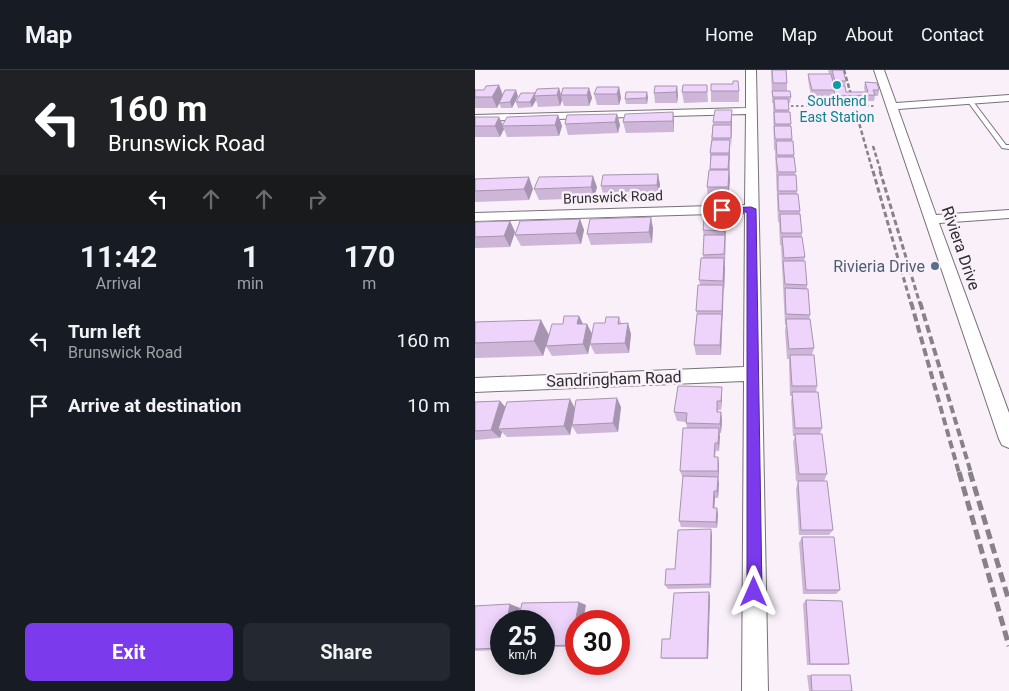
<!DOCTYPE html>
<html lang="en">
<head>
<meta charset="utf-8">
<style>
	:root { --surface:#171b24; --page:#242831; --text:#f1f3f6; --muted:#9ea1a6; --line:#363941; --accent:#7c3aed }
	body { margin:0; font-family:Roboto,sans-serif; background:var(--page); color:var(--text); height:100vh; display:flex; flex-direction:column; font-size:19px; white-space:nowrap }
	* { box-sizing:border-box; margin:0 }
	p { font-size:16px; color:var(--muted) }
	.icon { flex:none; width:28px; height:28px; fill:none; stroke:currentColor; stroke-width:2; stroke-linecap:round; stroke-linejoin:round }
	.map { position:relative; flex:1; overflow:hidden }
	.panel { display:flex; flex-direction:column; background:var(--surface); width:475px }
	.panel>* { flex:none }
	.banner { background:#202124; color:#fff; overflow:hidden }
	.speed { position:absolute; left:15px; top:540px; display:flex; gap:10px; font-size:25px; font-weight:700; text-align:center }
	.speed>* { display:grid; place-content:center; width:65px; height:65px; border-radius:50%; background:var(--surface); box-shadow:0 2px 12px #0003; line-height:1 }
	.speed small { font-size:12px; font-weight:400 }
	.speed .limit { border:8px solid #d22; background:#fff; color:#111 }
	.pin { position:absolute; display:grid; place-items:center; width:42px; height:42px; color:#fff; margin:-21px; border:2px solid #fff; border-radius:50%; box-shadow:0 1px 5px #0007 }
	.me { position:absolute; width:55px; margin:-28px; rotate:0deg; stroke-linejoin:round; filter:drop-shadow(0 0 4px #0008) }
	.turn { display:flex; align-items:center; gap:18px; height:105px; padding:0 25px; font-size:22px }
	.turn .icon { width:65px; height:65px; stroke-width:2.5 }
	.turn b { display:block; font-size:35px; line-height:42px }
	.lanes { display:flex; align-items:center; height:48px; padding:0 25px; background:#0003; justify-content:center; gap:25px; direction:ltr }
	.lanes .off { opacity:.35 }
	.eta { display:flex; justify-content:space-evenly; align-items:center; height:85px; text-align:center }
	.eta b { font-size:30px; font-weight:700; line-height:35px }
	.action { display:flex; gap:10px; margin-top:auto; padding:10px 25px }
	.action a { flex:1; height:58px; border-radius:8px; background:var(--accent); color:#fff; font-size:20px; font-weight:700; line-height:58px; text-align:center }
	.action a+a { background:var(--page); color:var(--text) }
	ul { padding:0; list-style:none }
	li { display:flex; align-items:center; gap:15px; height:65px; padding:0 25px }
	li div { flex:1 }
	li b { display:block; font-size:19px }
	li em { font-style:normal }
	header { display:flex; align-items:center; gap:30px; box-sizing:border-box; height:70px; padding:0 25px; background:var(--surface); border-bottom:1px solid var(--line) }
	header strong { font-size:24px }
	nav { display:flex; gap:28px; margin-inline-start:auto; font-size:18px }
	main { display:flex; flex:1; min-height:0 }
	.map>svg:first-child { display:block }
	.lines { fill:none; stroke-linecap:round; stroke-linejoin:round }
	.service-casing { stroke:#787179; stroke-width:2 }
	.minor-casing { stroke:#787179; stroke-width:2 }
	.service { fill:#fff; fill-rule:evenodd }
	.minor { fill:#fff; fill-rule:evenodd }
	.rail-far3 { stroke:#888288; stroke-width:2.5; stroke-dasharray:4.5 2.5; stroke-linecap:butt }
	.rail-far2 { stroke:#888288; stroke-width:3; stroke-dasharray:5.5 3; stroke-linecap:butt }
	.rail-far1 { stroke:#888288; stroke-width:4; stroke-dasharray:8 4; stroke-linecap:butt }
	.rail { stroke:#888288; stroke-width:5; stroke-dasharray:10 5; stroke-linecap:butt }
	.path-bridge { stroke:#958f95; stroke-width:2; stroke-dasharray:2.5 2.5; stroke-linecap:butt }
	.wall { fill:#cdb6d8 }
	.shaded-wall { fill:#a794b0 }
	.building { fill:#eed4fb; stroke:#a794b0 }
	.route { fill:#7c3aed; stroke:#51269a }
	.culture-dot { fill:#0f9aa8; stroke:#f9f0f9; stroke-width:2 }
	.service-dot { fill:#5c6f8a; stroke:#f9f0f9; stroke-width:2 }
	.labels { text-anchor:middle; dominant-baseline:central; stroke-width:5; stroke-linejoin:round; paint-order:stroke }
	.far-culture-label { font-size:14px; fill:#0d838f; stroke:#f9f0f9 }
	.far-street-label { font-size:14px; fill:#312e31; stroke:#f9f0f9 }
	.street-label { font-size:16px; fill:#312e31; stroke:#f9f0f9 }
	.service-label { font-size:16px; fill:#4e5e75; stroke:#f9f0f9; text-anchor:end }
</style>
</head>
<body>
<header>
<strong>Map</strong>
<nav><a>Home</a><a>Map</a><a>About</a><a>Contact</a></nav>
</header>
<main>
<section class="panel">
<div class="banner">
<div class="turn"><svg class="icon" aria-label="left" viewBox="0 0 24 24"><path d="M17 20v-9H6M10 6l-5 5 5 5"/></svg><div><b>160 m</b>Brunswick Road</div></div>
<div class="lanes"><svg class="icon" aria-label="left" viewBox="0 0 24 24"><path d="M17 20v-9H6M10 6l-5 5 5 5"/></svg><svg class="icon off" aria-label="ahead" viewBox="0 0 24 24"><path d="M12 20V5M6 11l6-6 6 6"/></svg><svg class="icon off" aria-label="ahead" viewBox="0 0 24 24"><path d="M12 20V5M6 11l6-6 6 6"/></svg><svg class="icon off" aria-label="right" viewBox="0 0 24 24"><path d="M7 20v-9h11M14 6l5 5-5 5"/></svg></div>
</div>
<div class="eta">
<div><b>11:42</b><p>Arrival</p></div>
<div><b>1</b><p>min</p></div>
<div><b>170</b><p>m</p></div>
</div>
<ul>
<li><svg class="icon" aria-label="left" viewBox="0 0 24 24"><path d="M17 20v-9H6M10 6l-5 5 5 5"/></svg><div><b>Turn left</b><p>Brunswick Road</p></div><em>160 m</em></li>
<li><svg class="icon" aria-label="arrive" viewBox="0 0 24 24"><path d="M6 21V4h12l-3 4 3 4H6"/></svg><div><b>Arrive at destination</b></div><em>10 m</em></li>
</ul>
<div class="action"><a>Exit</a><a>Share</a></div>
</section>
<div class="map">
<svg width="534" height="621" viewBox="0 0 534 621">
	<rect width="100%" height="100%" fill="#f9f0f9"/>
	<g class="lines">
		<g class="service-casing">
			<path id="service" d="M493 30H497L531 75H534V79L527 78 493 32Z"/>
		</g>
		<g class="minor-casing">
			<path id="minor" d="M271 0H281L293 621H267L269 311 0 322V308L269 297 270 143 0 151V143L270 135 271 44 0 51V45L271 38Z
				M399 0H409L421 33 534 25V31L423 39 461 145 534 140V148L464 153 534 343V378L527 375 524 369Z"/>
		</g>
		<use href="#service" class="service"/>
		<use href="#minor" class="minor"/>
		<path class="rail-far3" d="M369 0 398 102
			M398 76 406 102"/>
		<path class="rail-far2" d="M398 101 436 234
			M405 101 445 234"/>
		<path class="rail-far1" d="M436 232 484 403
			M445 232 496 403"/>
		<path class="rail" d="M484 402 534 576
			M495 402 534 531"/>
		<path class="path-bridge" d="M311 36H400"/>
	</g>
	<path class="wall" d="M296 0H311L312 13V21L316 27 315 33H313L314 42 319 85 322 124 325 141 327 167 330 187 329 191 332 215V219L335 245 334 249 339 278 337 285 342 316 341 322 347 358 345 364 352 404 349 411 358 460 354 465H324L321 419 323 411H321L318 372 320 366H318L316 331 317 326H315L314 295V289H312L310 260 311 255H310L306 175H305L304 152H303L300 80H299L298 33H297V27Z
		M353 0H368L371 11 370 16 371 22H390L389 18 390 12 404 20 403 26H400L399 31H359L358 26H336L333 9V4H354Z
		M24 15 28 25 43 26 37 38H26L24 33 22 38H0V27L9 20Z
		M232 15 233 32 209 33 207 22Z
		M202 16 203 26 202 33H180L179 23Z
		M144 17 146 28 144 35H122L119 24Z
		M84 18 86 24 114 18 117 28 114 36H89L87 30 85 36 63 37 61 30 57 37 43 38 41 32 60 24Z
		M236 21H264V32H236Z
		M173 27 172 34H151L150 29Z
		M198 42 199 53V62L151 63 148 52Z
		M142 44 145 55 143 63 93 65 90 54Z
		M83 45 87 56 84 66 32 67 29 59 25 67H0V47H24L28 55Z
		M257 51 254 92 255 111 253 128H233L232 117 235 100V83L238 52Z
		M183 104 185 115 184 126 129 128 126 116Z
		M0 109 58 119 54 130 0 132Z
		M122 117 119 128 64 130 59 119Z
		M250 141V199L246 285H221L219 275 222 244 221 241 225 215 224 210 228 188 229 171 228 160Z
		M105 149 109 160 106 174 46 176 40 165Z
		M35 151 40 162 35 177 0 178V152Z
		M178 158 177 173 116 175 112 164Z
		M104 246 108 254H112L117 264 113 284 77 286 71 276 74 266 68 286 0 288V252L74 265 88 254Z
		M144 247 146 253 156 264 154 283 120 284 115 274 130 253Z
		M247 327 246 340H243V342H246L247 351 246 363H244V381H241L240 387H243L244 395V408H243L244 414 243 428H240L239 438H242L243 445 242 458 206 457 204 451 208 408 205 401 212 358 211 352 202 351 199 342Z
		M95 329 100 338 146 337 143 362 102 364 97 356 95 365 32 367 27 362 25 368 0 370V332L25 331 30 337Z
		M237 465 236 518 193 519 190 515 200 499Z
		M327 467 365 520 361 524H328L324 473Z
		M235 526 233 589H189L186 588 195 569Z
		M331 530 374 594 369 595H332L328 534Z
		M111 535 101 551V577H69V551Z
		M0 536 45 538 26 551V580L0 581Z
		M332 605H375L377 621H334Z"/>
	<path class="shaded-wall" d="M24 15 28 26 22 38 17 27Z
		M202 16 203 26 202 33 201 22Z
		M144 17 146 28 144 35 142 24Z
		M84 18 87 30 85 36 82 25Z
		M114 18 117 28 114 36 112 25Z
		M41 20 43 26 37 38 35 32Z
		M172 22 173 27 172 34 171 28Z
		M60 23 61 26H59L61 30 57 37 55 32Z
		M257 40V51L256 79V52Z
		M198 42 199 53V62L198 51Z
		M142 44 145 55 143 63 140 52Z
		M83 45 87 56 84 66 80 55Z
		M24 47 28 56H27L29 59 25 67 20 56Z
		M255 70V81L254 110V100L255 111 253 128V99Z
		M183 104 185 115 184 126 182 115Z
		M118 106 122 117 119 128 116 117Z
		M54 107 58 119 54 130 49 119Z
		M250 141 251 152 250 195 249 161Z
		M176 147 178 158 177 173 174 162Z
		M105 149 109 160 106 174 101 163Z
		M35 151 40 162 35 177 29 166Z
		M249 188 250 199 249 221 248 211Z
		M248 215V251L247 241Z
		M247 244V255L246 285 245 275Z
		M104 246 109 256 102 254Z
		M66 250 74 265 68 286 59 271Z
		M153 253 156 264 154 283 150 273Z
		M112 254 117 264 113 284 108 274Z
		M247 317V327L246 340V331Z
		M142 328 146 337 143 362 138 353Z
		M95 329 100 339 95 365 89 356Z
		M25 331 33 340 23 359 27 362 25 368 16 360Z
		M246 342 247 351 246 363 245 354Z
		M244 358 245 367 244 381 243 373Z
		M243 387 244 395V408L243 401Z
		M243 407 244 414 243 428 242 421Z
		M239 421 240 428 239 445 238 438Z
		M242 438 243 445 242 458 241 452Z
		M236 459 237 465 236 518 235 514Z
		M234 522 235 526 233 589 232 588Z
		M104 532 111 535 108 551H101V576L96 575Z
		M35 534 45 538 42 551H32Z"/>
	<path class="building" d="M297 0H311L312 13H298Z
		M357 0H368L371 11H360Z
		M333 4H356L359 16H370L371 22H393L390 12 402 13 404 20H398L400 25 360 26 359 20H337Z
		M258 11H263L264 21H236V14H258Z
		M24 15 17 27H0V20H9L11 16Z
		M208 15H232V22H207Z
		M180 16H202L201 22 179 23Z
		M122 17H144L142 24H119Z
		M84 18 82 25 59 26 62 19Z
		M88 18H114L112 25H86Z
		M30 20H41L35 32 24 33Z
		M297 21H315L316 27H298Z
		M151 22H172L171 28 150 29Z
		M46 23H60L55 32H41Z
		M299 29H313L314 40H300Z
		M240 40H257L256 52H238Z
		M198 42V51L148 52 150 44Z
		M299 42H315L316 54H300Z
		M142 44 140 52 90 54 92 45Z
		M83 45 80 55 27 56 32 47Z
		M0 47H24L20 56H0Z
		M238 55H256V68H237Z
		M299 56H316L317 69H300Z
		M237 70H255L254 83H235Z
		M301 71H318L319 85H302Z
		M236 85H254L253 99H235Z
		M301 87H319L321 102H303Z
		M234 100H254L253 117H232Z
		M183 104 182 115 126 116 128 105Z
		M303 105H321L322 121H303Z
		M118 106 116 117 59 119 64 107Z
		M54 107 49 119 0 121V109Z
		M303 124H323L325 141H304Z
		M230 140 250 141 249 161 228 160Z
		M305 144H325L327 163H306Z
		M176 147 174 162 112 164 115 149Z
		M105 149 101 163 40 165 45 151Z
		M35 151 29 166 0 167V152Z
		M229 165H250L249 184 228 185Z
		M307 167H327L330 187 309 188Z
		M226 188H249L248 211 224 210Z
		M308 191H330L332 215 310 214Z
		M223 215H248L247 241H221Z
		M310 218 333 219 335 245 311 244Z
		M222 244H247L245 275H219Z
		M89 246H104L102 254H112L108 274 71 276 77 254H88Z
		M131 247H144L143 254 153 253 150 273 115 274 119 253H130Z
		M311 249H335L339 278 314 279Z
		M66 250 59 271 0 273V252Z
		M315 285H339L342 316H317Z
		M203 316 247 317 246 331H242V342H246L245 354 211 353 212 343 199 342Z
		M317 322H343L347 358H320Z
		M142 328 138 353 97 355 101 330Z
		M95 329 89 356 23 359 32 332Z
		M25 331 16 360 0 361V332Z
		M208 358H244L243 373H240L239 387H243V401H205Z
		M320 364H347L352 404H324Z
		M208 406 243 407 242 421H239L238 438H242L241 452 204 451Z
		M323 411H352L358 460H326Z
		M236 459 235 514 190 515 191 499H200L203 460Z
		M327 467H359L365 520H331Z
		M234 522 232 588H186L187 569H195L199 523Z
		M331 530 367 531 374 594H335Z
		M104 532 96 575 69 576V551H43L47 533Z
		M35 534 32 551H26V574L25 578 0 579V536Z
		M336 605H375L377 621H337Z"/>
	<path class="route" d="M276 137 281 139 287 522 284 527 279 530 274 527 272 522V142L247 143 243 140 247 138Z"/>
	<circle class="culture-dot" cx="362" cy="15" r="5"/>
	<circle class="service-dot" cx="460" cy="196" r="5"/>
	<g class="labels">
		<g class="far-culture-label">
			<text x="362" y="31">Southend<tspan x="362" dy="16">East Station</tspan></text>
		</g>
		<g class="far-street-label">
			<text transform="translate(138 127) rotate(-2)">Brunswick Road</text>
		</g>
		<g class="street-label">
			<text transform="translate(486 178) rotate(71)">Riviera Drive</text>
			<text transform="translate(139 309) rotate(-2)">Sandringham Road</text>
		</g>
		<g class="service-label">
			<text x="450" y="196">Rivieria Drive</text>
		</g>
	</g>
</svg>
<div class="speed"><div>25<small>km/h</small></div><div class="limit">30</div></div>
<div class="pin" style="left:247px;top:140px;background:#d93025"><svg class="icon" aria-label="arrive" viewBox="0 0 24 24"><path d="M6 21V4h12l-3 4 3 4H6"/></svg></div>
<svg class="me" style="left:279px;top:522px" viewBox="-20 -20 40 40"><path d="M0-17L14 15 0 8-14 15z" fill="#7c3aed" stroke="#fff" stroke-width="4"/></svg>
</div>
</main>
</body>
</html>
